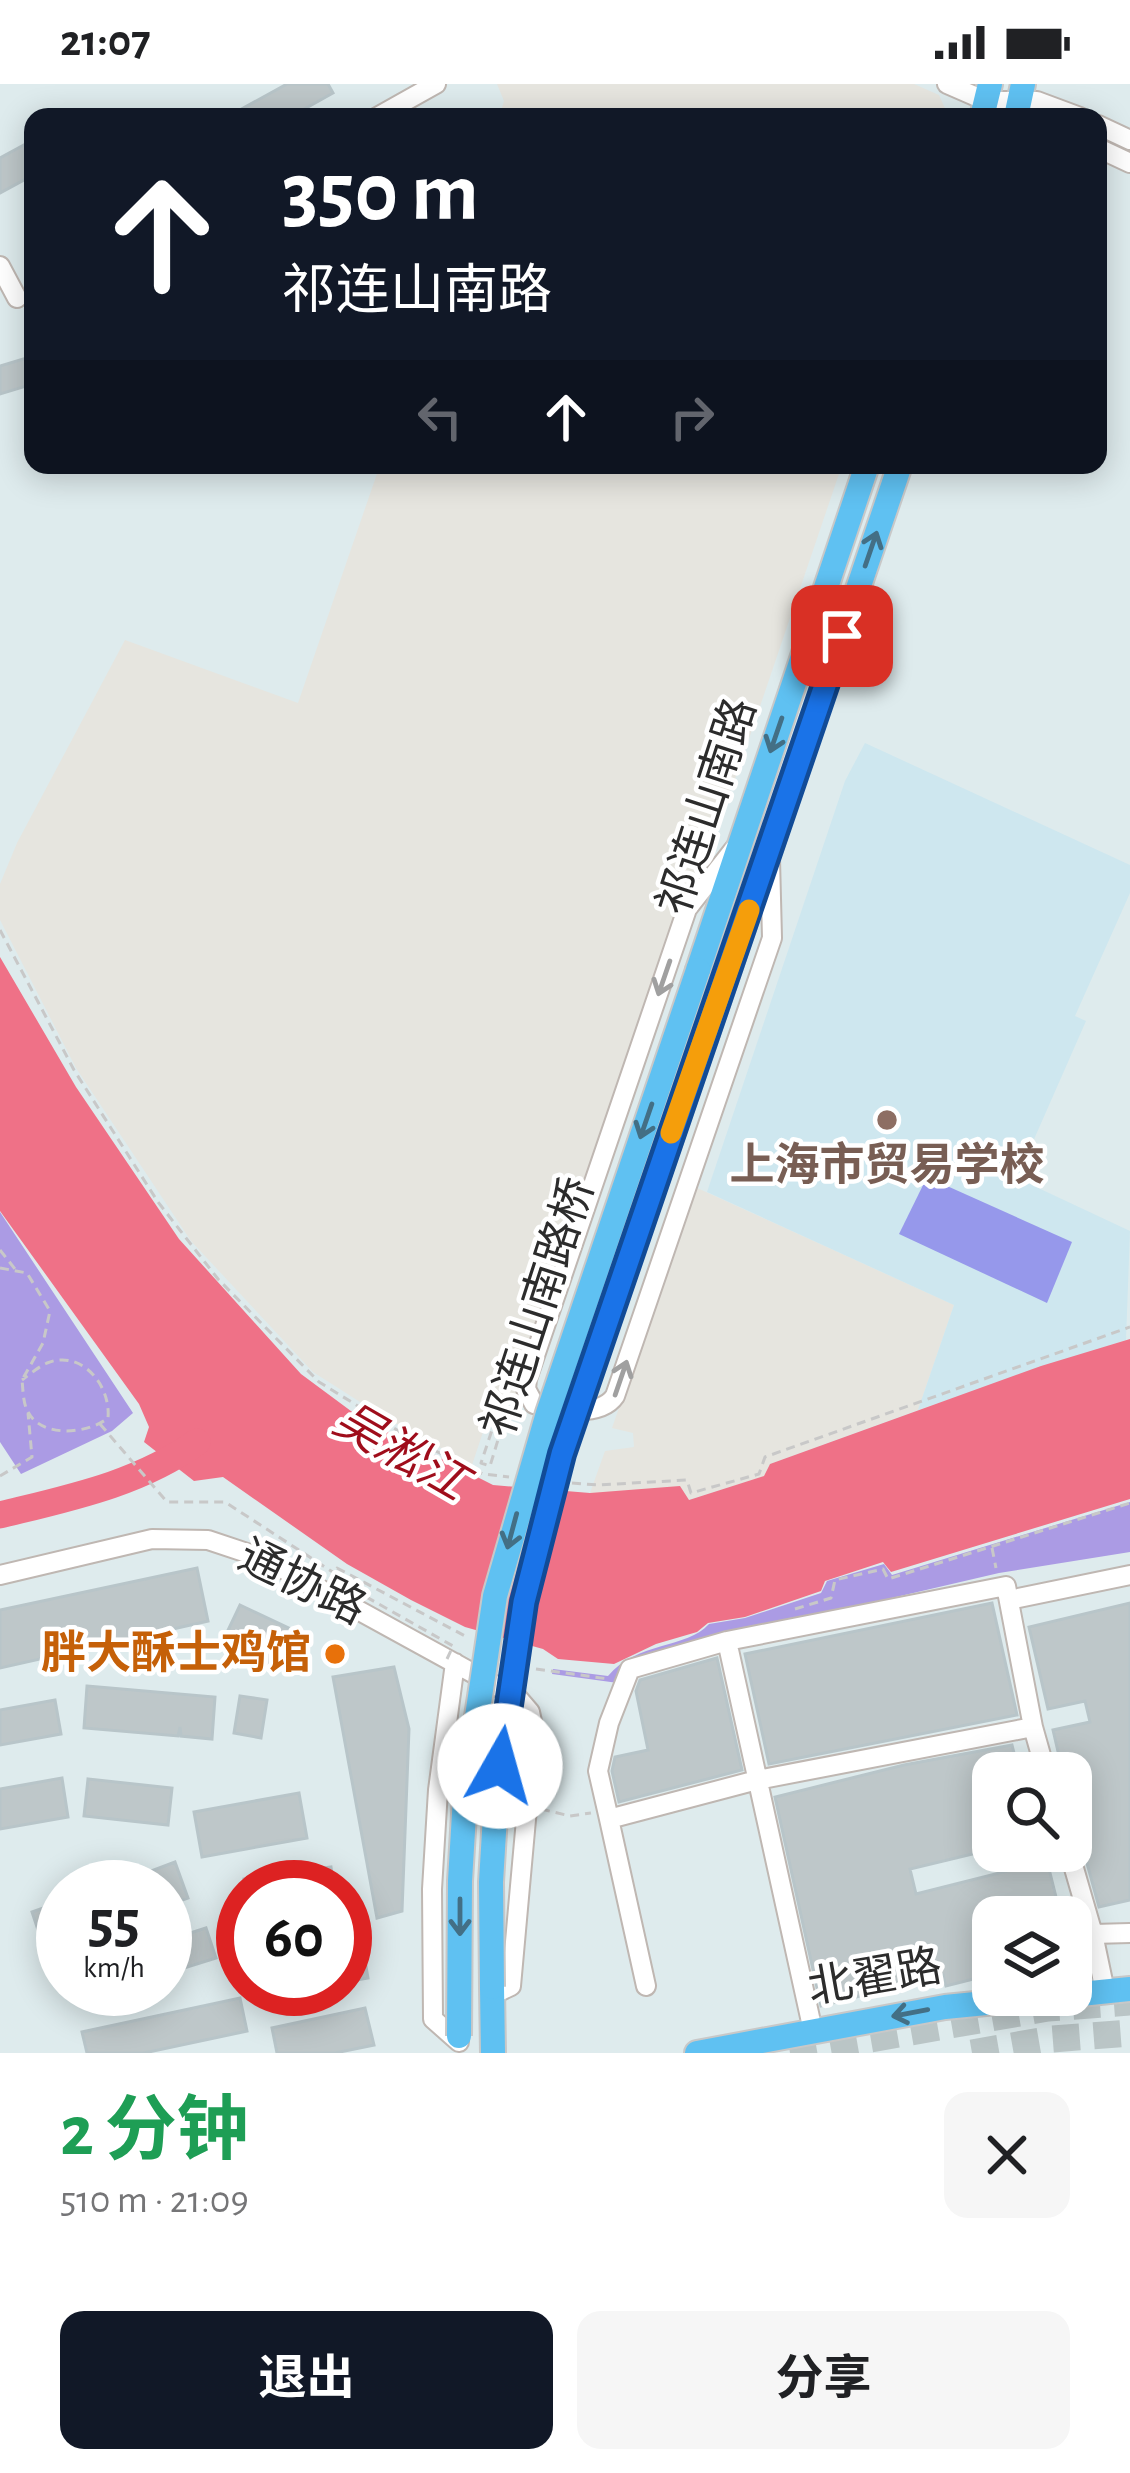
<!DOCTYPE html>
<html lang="zh">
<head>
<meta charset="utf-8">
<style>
	:root { --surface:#fff; --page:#f6f6f6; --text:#202124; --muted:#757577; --accent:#111827 }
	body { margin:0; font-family:"Alegreya Sans","Noto Sans SC",sans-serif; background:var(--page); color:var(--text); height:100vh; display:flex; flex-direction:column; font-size:45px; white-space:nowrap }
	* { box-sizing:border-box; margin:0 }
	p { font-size:39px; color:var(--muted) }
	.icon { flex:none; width:66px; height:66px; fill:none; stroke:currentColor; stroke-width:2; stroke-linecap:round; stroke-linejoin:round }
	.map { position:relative; height:1969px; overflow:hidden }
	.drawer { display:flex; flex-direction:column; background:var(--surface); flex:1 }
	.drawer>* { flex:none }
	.top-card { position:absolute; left:24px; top:24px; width:1083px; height:366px; border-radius:24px; box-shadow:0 6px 30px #0003; background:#111827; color:#fff; overflow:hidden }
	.controls { position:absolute; left:972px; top:1668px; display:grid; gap:24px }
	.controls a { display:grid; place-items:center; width:120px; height:120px; border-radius:24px; background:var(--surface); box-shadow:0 6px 30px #0003; font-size:60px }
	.speed { position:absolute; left:36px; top:1776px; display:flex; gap:24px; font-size:60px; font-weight:700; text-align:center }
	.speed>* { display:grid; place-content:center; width:156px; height:156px; border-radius:50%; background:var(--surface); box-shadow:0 6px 30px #0003; line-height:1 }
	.speed small { font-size:30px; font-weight:400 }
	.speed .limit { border:18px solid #d22; background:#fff; color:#111 }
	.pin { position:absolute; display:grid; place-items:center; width:102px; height:102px; color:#fff; margin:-51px; border-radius:24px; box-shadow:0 6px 18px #0006 }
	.me { position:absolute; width:132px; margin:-66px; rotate:7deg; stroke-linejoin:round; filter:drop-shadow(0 0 9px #0008) }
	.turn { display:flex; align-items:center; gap:42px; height:252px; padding:0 60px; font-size:54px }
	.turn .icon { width:156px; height:156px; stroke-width:2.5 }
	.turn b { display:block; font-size:84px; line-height:102px }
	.lanes { display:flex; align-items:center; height:114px; padding:0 60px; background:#0003; justify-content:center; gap:60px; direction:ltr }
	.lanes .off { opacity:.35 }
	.round { display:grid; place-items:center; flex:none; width:126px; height:126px; border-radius:24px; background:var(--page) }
	.summary { display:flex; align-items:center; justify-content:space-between; height:204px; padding:0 60px }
	h1 { font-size:72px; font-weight:700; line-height:90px; color:#1e9e55 }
	.action { display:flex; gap:24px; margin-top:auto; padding:24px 60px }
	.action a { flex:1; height:138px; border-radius:24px; background:var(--accent); color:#fff; font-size:48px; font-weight:700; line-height:138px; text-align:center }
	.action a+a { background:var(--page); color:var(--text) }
	.status { display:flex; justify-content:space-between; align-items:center; height:84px; padding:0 60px; background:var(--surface); direction:ltr }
	.status svg { height:33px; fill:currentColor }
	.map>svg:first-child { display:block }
	.industrial { fill:#e6e5df }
	.education { fill:#cee7ef }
	.green { fill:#ab9be4 }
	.pitch { fill:#9698eb }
	.water { fill:#ef7187 }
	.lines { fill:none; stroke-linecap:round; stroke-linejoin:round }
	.river { stroke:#ef7187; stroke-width:27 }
	.building { fill:#bec7c9; stroke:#b8c5c9; stroke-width:3 }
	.highway-tunnel { stroke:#bac5c6; stroke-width:27; stroke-dasharray:27 14; stroke-linecap:butt }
	.minor-casing { stroke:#bfb7b2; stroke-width:22 }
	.major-casing { stroke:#c8c8c8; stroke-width:28 }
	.path { stroke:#c8c8c8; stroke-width:3; stroke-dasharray:9 6; stroke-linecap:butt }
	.minor { stroke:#fff; stroke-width:18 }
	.major { stroke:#5fc1f2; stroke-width:24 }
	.major-bridge-casing { stroke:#c8c8c8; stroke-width:28; stroke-linecap:butt }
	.path-bridge { stroke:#c8c8c8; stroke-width:3; stroke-dasharray:9 6; stroke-linecap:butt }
	.major-bridge { stroke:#5fc1f2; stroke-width:24 }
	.oneway { stroke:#436f85 }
	.oneway2 { stroke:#a0a0a0 }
	.route-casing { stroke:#114b97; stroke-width:30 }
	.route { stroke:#1a73e8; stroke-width:21 }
	.slow { stroke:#f59e0b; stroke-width:21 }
	.education-dot { fill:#8d6e63; stroke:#fff; stroke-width:4.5 }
	.food-dot { fill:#e8710a; stroke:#fff; stroke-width:4.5 }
	.labels { text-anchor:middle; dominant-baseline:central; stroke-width:9; stroke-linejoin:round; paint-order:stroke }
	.street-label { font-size:45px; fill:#2c2c2c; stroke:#fff }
	.education-label { font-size:45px; font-weight:bold; fill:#785e54; stroke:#fff }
	.food-label { font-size:45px; font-weight:bold; fill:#c56008; stroke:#fff; text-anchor:end }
	.water-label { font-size:48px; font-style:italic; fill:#9f0d1b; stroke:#fff }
</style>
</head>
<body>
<div class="status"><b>21:07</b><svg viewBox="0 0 49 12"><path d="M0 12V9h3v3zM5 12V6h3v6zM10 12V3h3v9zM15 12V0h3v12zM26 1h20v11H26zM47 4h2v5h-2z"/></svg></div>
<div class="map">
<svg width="1130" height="1969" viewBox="0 0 1130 1969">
	<rect width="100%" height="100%" fill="#deebed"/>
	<path class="industrial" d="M497 0H914L939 11 949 33H499L504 17Z
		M380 381H842L737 690 683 824 514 1317 495 1312 472 1381 382 1332 313 1288 191 1157 76 984 0 836V800L17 759 125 556 298 619Z
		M695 1103 954 1221 918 1326 770 1380 765 1392 688 1416 590 1409 605 1367 634 1363 633 1349 612 1344Z"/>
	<path class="education" d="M865 659 1130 781V809L1075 932 1086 937 1017 1094 1130 1147 1126 1256 918 1326 954 1221 707 1108 845 697Z"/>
	<path class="green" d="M0 1128 133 1329 112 1347 21 1390 0 1358Z
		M1130 1418V1468L999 1489 725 1553 618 1599 552 1590 553 1585 608 1592C637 1557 687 1565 709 1540L745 1534 821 1509 827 1497 884 1480 892 1491Z"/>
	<path class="pitch" d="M927 1093 1072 1158 1047 1219 899 1150Z"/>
	<path class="water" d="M0 873 76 1003 179 1155 301 1290 359 1333 493 1401 590 1409 680 1402 689 1416 764 1392 770 1380 1041 1282 1130 1255V1415L891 1488 883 1478 825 1497 821 1507 745 1533 708 1539 697 1548 656 1560 614 1580 558 1575 543 1565 465 1543 411 1516 347 1480 223 1393 194 1397 144 1358 149 1343 139 1320 0 1127Z"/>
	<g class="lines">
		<path class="river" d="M0 1431C69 1414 139 1400 197 1358"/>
	</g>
	<path class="building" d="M287 0H328L333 9 290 33H227Z
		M33 56V91L0 109V74Z
		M33 272V300L0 310V282Z
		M197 1484 208 1537 0 1584V1526Z
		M992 1519 1017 1631 769 1680 745 1570Z
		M1130 1519V1816L1099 1823 1071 1721V1689H1063L1053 1646 1090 1638 1085 1617 1048 1625 1029 1543Z
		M240 1521 295 1547 276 1587 221 1561Z
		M717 1574 742 1686 619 1718 612 1687 615 1673 648 1666 636 1607 640 1596Z
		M394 1583 409 1645 402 1827 377 1834 333 1593Z
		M87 1602 215 1613 212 1655 181 1652 180 1643 178 1652 84 1644Z
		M240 1612 267 1616 261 1654 234 1649Z
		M55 1616 61 1650 0 1661V1626Z
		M1012 1661 1019 1689H993V1765L910 1785 916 1810 1047 1777 1061 1833H993V1890L946 1902 943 1891 821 1922 775 1713 904 1681Z
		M62 1694 68 1733 0 1745V1705Z
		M88 1695 172 1704 168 1741 84 1732Z
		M299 1709 307 1754 202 1773 194 1728Z
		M175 1778 188 1814 165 1822V1803H109Z
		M331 1783 334 1803H245L244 1795Z
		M63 1817V1857L44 1864 32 1828Z
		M206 1844 216 1874 165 1890V1857Z
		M361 1854 368 1894 345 1898V1857Z
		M240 1914 247 1947 144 1969H87L82 1948Z
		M365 1924 374 1961 335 1969H277L272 1944Z"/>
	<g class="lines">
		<path class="highway-tunnel" d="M790 1969 1048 1924 1130 1918
			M972 1969 1052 1955 1130 1949"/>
		<g class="minor-casing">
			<path id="minor" d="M947 0 993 20
				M987 17H1037L1080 33
				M377 33 436 0
				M1098 41 1130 56
				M1098 64 1130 79
				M0 182 17 214
				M734 765 687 825 527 1295 526 1305 534 1320C558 1326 600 1334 615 1312L772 854 770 775
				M0 1491 152 1455 208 1456 265 1475 518 1614 530 1628 534 1647 511 1902 492 1911
				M1009 1516 1130 1491
				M455 1579 438 1706 432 1805 433 1935 459 1958
				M1033 1643 1046 1689
				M609 1735 598 1687 609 1639 630 1585 727 1557
				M1069 1767 1093 1850 1130 1849
				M1093 1850 1105 1907
				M646 1902 609 1735 757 1696 1033 1643 1006 1502 727 1557 813 1947"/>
		</g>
		<g class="major-casing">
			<path id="major" d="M982 33 990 0
				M1016 33 1023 0
				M698 886 867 381
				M726 894 900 381
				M492 1903 493 1969
				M1071 1911 1130 1905
				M697 1969 945 1923 1068 1911"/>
		</g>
		<path class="path" d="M0 846 74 986 158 1118 218 1195 319 1298 413 1356 483 1390 509 1393
			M0 1166 15 1185
			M0 1184 27 1189 50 1227 43 1259 22 1296C23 1305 23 1318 27 1326 40 1355 88 1350 108 1334 111 1301 81 1265 47 1279 38 1283 29 1291 22 1296
			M501 1319 481 1379 490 1382 508 1323 516 1325
			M100 1340 167 1418H225L365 1509
			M0 1392 32 1373 28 1329
			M572 1399 598 1401 687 1396 691 1409 759 1390 765 1373 1130 1243
			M992 1464 996 1484
			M795 1525 831 1514 835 1496 883 1485 888 1495 1130 1419
			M536 1585 609 1595
			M541 1725 570 1732 591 1729"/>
		<use href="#minor" class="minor"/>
		<use href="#major" class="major"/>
		<g class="major-bridge-casing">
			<path id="major-bridge" d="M492 1903 491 1798 496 1715 524 1518 562 1370 726 894
				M459 1952 460 1797 465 1713 495 1512 548 1329 698 886"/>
		</g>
		<path class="path-bridge" d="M447 1575 453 1562 331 1493 337 1484 467 1553"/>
		<use href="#major-bridge" class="major-bridge"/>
	</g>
	<defs><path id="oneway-shaft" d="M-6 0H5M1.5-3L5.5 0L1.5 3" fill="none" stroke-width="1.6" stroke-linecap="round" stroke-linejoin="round" transform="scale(3)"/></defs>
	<g class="oneway">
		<use href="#oneway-shaft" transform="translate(871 465) rotate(-71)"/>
		<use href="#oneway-shaft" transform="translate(776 651) rotate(109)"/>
		<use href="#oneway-shaft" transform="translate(646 1037) rotate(109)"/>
		<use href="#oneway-shaft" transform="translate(512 1447) rotate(105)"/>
		<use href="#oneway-shaft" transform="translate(460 1833) rotate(90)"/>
		<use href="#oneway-shaft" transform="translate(910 1929) rotate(169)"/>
	</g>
	<g class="oneway2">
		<use href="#oneway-shaft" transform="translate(664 894) rotate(109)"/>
		<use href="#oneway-shaft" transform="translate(621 1294) rotate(-71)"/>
	</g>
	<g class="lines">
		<g class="route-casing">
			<path id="route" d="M500 1682 524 1518 562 1370 842 552"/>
		</g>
		<use href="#route" class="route"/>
		<path class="slow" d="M671 1049 749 826"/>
	</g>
	<circle class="education-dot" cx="887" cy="1036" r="12"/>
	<circle class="food-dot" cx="335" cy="1570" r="12"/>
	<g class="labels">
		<g class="street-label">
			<text transform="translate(708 723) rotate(-72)">祁连山南路</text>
			<text transform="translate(539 1224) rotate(-72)">祁连山南路桥</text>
			<text transform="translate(302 1499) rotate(26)">通协路</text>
			<text transform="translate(875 1894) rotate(-10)">北翟路</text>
		</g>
		<g class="education-label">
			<text x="887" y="1082">上海市贸易学校</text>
		</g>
		<g class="food-label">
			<text x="311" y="1570">胖大酥士鸡馆</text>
		</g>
		<g class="water-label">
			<text transform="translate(400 1369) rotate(30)">吴淞江</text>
		</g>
	</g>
</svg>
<div class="controls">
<a><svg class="icon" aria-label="search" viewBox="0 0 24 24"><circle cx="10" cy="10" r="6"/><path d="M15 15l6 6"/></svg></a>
<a><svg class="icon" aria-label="layers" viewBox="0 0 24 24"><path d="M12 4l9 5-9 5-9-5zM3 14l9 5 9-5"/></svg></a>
</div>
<div class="speed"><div>55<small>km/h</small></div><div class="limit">60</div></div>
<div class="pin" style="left:842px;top:552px;background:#d93025"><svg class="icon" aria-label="arrive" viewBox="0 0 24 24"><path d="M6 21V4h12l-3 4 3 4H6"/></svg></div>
<svg class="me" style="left:500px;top:1682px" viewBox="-20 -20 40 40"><circle r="19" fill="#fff"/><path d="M0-13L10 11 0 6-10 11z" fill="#1a73e8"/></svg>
<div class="top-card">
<div class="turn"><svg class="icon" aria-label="ahead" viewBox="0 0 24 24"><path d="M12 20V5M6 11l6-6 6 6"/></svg><div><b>350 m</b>祁连山南路</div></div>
<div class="lanes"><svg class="icon off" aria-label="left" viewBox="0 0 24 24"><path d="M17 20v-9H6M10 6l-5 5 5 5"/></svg><svg class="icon" aria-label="ahead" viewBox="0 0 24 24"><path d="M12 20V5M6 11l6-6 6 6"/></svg><svg class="icon off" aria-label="right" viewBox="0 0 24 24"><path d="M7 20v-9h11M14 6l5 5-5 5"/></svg></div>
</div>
</div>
<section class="drawer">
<div class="summary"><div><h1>2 分钟</h1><p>510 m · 21:09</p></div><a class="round"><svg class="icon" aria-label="close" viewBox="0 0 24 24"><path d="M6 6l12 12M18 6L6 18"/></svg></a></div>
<div class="action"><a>退出</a><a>分享</a></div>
</section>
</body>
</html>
